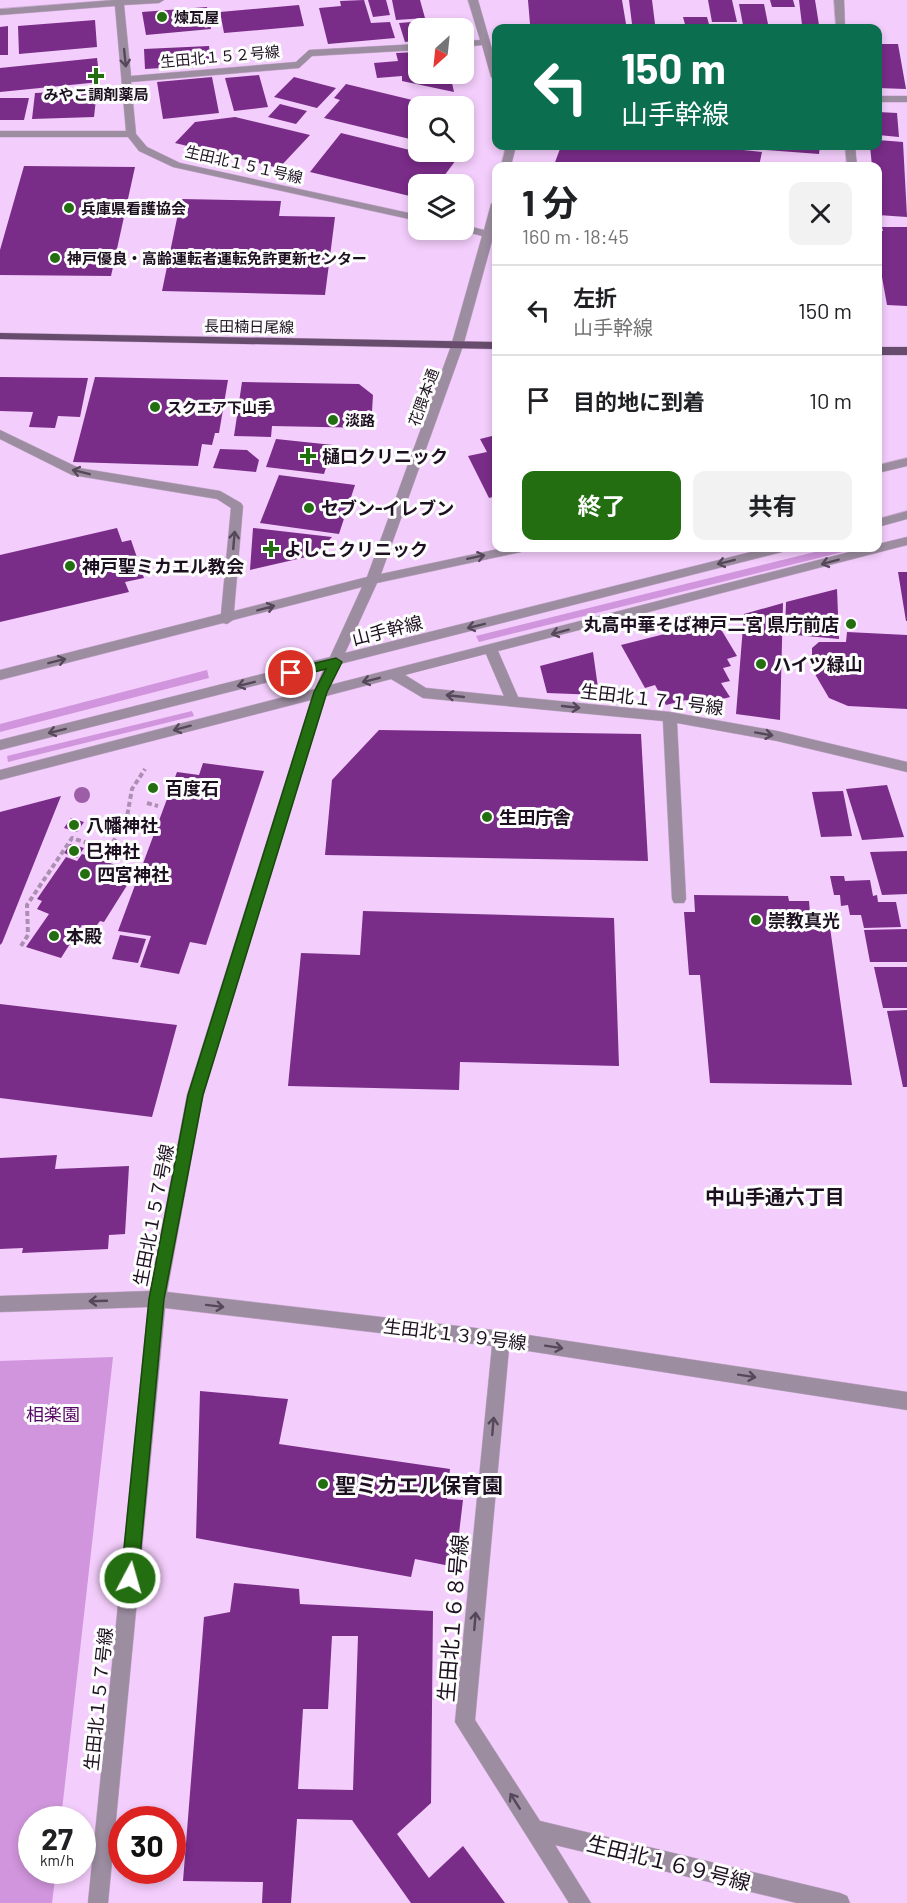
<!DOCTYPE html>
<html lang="ja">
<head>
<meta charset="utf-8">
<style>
	:root { --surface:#fff; --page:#f2f2f2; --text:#202124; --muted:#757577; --line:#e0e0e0; --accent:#236e10 }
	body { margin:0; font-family:Barlow,"Noto Sans JP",sans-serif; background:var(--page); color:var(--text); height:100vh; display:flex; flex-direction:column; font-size:22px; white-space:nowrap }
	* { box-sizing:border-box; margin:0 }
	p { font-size:20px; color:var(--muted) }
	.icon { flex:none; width:33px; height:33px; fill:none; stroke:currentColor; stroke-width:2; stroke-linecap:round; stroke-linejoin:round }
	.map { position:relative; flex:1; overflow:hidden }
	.side { position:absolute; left:492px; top:162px; width:390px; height:390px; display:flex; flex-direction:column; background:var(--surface); border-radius:12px; box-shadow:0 3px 9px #0003 }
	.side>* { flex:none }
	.banner { position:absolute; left:492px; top:24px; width:390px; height:126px; border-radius:12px; box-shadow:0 3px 9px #0003; background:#0b6e4f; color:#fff; overflow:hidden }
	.needle { width:39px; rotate:207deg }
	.tools { position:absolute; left:408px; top:18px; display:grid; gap:12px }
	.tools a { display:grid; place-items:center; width:66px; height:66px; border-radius:12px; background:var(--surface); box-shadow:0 3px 9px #0003; font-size:30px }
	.speed { position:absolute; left:18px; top:1806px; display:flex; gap:12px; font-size:30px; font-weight:700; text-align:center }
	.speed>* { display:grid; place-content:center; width:78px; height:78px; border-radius:50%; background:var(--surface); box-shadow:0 3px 9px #0003; line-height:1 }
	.speed small { font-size:15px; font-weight:400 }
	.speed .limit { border:9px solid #d22; background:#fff; color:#111 }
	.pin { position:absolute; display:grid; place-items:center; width:51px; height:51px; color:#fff; margin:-26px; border:3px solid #fff; border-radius:50%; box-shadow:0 2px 6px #0007 }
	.me { position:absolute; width:66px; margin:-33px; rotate:6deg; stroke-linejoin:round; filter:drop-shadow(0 0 4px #0008) }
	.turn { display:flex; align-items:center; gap:21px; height:126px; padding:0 30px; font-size:27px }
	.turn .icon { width:78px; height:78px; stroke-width:2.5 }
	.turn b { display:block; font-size:42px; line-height:51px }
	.round { display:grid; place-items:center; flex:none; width:63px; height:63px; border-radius:12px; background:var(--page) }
	.headline { display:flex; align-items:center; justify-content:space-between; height:102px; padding:0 30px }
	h1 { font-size:36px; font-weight:700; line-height:45px }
	.primary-button { display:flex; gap:12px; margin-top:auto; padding:12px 30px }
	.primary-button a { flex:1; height:69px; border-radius:12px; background:var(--accent); color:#fff; font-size:24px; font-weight:700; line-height:69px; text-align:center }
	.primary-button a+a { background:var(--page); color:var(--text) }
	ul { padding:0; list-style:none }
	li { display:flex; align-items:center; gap:18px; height:90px; padding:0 30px; border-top:2px solid var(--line) }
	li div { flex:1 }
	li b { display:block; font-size:22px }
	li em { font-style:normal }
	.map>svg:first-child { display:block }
	.green { fill:#d095dc }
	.building { fill:#792c88; fill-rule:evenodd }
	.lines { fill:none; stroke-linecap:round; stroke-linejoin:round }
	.minor-casing { stroke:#ccabd4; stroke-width:1 }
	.major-casing { stroke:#ccabd4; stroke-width:1 }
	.path { stroke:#ad8fb4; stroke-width:4; stroke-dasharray:5 3; stroke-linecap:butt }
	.minor { fill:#9c8da0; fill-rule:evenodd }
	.major { fill:#674c6d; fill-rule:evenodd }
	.tree { fill:#9c5fa7 }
	.oneway { stroke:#56485a }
	.route { fill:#236e10; stroke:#17480a; stroke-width:1.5 }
	.poi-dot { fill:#236e10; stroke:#fdfdfd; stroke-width:2 }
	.labels { text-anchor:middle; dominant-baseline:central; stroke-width:6; stroke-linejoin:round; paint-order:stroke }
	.far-poi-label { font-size:15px; font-weight:bold; fill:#1d1020; stroke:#fdfdfd; text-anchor:start }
	.far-street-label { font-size:15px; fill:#1d1020; stroke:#fdfdfd }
	.poi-label { font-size:18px; font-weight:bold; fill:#1d1020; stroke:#fdfdfd; text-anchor:start }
	.street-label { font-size:18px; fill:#1d1020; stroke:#fdfdfd }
	.park-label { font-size:18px; fill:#550563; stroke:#fdfdfd }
	.neighbourhood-label { font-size:20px; font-weight:bold; fill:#1d1020; stroke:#fdfdfd }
	.near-poi-label { font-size:21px; font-weight:bold; fill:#1d1020; stroke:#fdfdfd; text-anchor:start }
	.near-street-label { font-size:21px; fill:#1d1020; stroke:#fdfdfd }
</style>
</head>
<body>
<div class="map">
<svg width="907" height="1903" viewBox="0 0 907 1903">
	<rect width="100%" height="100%" fill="#f3cdfb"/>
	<path class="green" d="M831 548H859L479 642 476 636Z
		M207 670 209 678 0 732V724Z
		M192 711 194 716 8 762 7 756Z
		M113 1357 61 1819 32 1820V1870L56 1871 52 1903H0V1361Z"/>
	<path class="building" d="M364 0 371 23 390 22 395 38 328 44 319 8 341 6 340 1Z
		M368 0H386L390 15 373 17Z
		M392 0H420L425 18 396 20Z
		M528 0H622L626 24H612V28H557V24H530Z
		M629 0H652L655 24H632Z
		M708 0H732L737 22H712Z
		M770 0H793L795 7H772Z
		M799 0H815L819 25H802Z
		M739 4H764L768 24 743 25Z
		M299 5 304 26 224 33 220 12Z
		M207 7 211 29 146 35 142 12Z
		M683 17H707L710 28H686Z
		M95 20 97 47 19 54 18 26Z
		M437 20 440 28H418V40L405 42 399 23Z
		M8 26V55H0V27Z
		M878 44H898L906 89 878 88Z
		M209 46 211 65 145 69 144 49Z
		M418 52V74H450L454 92 402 81V76L377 78 374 63 398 61 396 53Z
		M97 58 100 82 0 92V68Z
		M259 75 268 107 234 111 225 78Z
		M212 77 219 113 163 119 157 82Z
		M294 77 336 88 317 108 274 97Z
		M346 84 437 106H418V141L324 118 340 100 334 98Z
		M97 90 94 117 32 119 35 93Z
		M0 98H29L24 120H0Z
		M280 104 307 111 296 124 268 117Z
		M878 112 897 113 899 137 878 135Z
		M235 117 310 135 279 168 175 143 195 122Z
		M341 133 418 152 456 160 438 184H418V198L310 172Z
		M878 140 903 142 907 217 878 215V166H872L870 146H878Z
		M561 146H705L762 152 759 166 554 165Z
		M766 146H820L819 154 766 150Z
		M24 166 135 167 111 276 0 275V250Z
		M181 199 281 201 279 216 335 217 325 295 162 291Z
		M882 227H907V306L887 305 878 255V231H883Z
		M0 377 88 378 80 417 58 416 55 428 29 427 33 412 0 411Z
		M95 377 228 380 219 433H215L212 445 202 444 198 466 73 462Z
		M242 382 359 384 373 395 371 428 272 426 271 437 234 436Z
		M496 435V496L489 498 468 456 487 452 480 439Z
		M276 439 333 445 324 474 266 467Z
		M220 449 247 450 259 460 256 472 213 468Z
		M279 475 355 485 339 534 260 523Z
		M117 528 122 542 131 540 144 578 125 582 129 592 0 622V555Z
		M253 528 332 537 315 555 250 570Z
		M898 572H907V621H906Z
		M837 589 839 639 785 634 786 602Z
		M783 603 780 720 736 714 744 614Z
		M716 621 737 656 727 659 731 666 723 668 730 681 721 683 730 697 690 708 686 700 666 705 655 685 645 688 621 645Z
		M847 632 907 635V709L848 706 829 698 812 669V648L819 642H846Z
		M593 652 599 695 547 693 540 666Z
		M379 730 641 734 648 861 325 855 332 780Z
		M203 763 264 771 206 945 190 942 179 974 140 967 151 936 118 931 177 772 199 775Z
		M887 785 904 837 862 840 846 789Z
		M843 791 852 836 821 837 812 792Z
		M61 796 2 943 0 945V812Z
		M71 818 84 822 77 832 64 828Z
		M70 844 84 848 77 858 64 853Z
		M907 851V894L882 895 870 852Z
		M82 854 122 867 117 874 131 879 104 922 100 921 94 929 82 925 61 958 26 947 49 914 37 909 42 901 37 899 66 857 77 861Z
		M830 876H844L845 881 870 880 873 896 877 895 878 902H896L901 927 864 928 861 915H850L848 905 841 906 840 895H834Z
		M694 895 788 896 789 901H809L810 913H828L852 1085 710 1083 700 975H689L684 912H695Z
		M363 911 614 918 619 1066 460 1062 459 1090 288 1086 301 953 360 955Z
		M907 929V962H870L864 930Z
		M120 935 146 939 138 963 112 959Z
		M874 967H907V1008H883Z
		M0 1004 177 1025 152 1117 0 1098Z
		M907 1010V1087H903L887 1011Z
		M57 1155 55 1169 129 1166 125 1234 109 1235 108 1249 22 1253 23 1248 0 1249V1158Z
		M200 1391 288 1399 279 1444 450 1469 447 1499 463 1500 455 1567 415 1559 411 1577 196 1538Z
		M234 1583 299 1589 300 1604 433 1611 431 1803 397 1834 429 1878 463 1846 505 1903H411L352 1820 297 1819 291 1903H262L263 1882 183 1881 204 1617 230 1612ZM332 1636H358L353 1790 298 1789 303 1709H328Z"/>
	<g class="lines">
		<g class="minor-casing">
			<path id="minor" d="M114 0H164L159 3 124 5 131 76 296 62 309 50 418 44V50L312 56 299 68 131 82 136 134 147 147 180 163 418 215V221L173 167 139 151 128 137H0V131H126L115 6 0 15V9Z
				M468 0H478L496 63V80L491 77 482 45 464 47V41L480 40Z
				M834 0H844L845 28H836Z
				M878 96H907V102H878Z
				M506 146H516L511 166H501Z
				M845 146H855L857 166H847Z
				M496 201 494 234 463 346 381 574 503 548H527L521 552 377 583 345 653 767 548H788L782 552 340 664 330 685 865 548H878V544L907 537V545L498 651 518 697 670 712 777 731 907 762V772L777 741 677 723 686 899 684 903H674L672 899 663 721 423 698 391 679 326 696 203 1095 167 1292 501 1331 907 1392V1410L509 1348 475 1720 540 1821 840 1893 847 1896 850 1903H797L555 1845 591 1903H569L455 1722 492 1346 165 1308 108 1903H88L148 1307 0 1312V1296L150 1291 187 1095 311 700 0 780V770L315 689 324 668 0 750V740L330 657 362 587 233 620 227 624 223 623 0 680V670L221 614 231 508 217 499 72 475 0 439V430L79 468 220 491 241 503 243 506 234 611 367 577 451 346 482 236 460 230H464V225L484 230 491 204ZM486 654 504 696 426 688 405 675Z
				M907 458V466L878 473V465Z
				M907 511V519L878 527V519Z"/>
		</g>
		<g class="major-casing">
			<path id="major" d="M0 333 496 342V349L0 339Z
				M878 347H907V355H878Z"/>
		</g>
		<path class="path" d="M147 803 158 806
			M104 856 126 822 132 789 145 769
			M21 946 28 935 27 905 72 838 137 859"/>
		<use href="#minor" class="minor"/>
		<use href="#major" class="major"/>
	</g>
	<circle class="tree" cx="82" cy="795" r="8"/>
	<defs><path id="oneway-shaft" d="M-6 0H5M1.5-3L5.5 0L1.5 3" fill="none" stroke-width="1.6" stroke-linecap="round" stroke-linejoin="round" transform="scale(1.5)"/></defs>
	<g class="oneway">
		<use href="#oneway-shaft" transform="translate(125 58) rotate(84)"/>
		<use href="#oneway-shaft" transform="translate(81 472) rotate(-166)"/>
		<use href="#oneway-shaft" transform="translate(234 540) rotate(-85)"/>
		<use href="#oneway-shaft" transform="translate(476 557) rotate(-12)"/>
		<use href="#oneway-shaft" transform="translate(726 562) rotate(166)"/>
		<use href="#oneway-shaft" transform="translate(830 562) rotate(165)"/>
		<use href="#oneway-shaft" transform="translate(266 608) rotate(-15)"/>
		<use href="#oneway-shaft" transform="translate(476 626) rotate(166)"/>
		<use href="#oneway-shaft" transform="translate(560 632) rotate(165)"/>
		<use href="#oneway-shaft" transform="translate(57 661) rotate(-14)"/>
		<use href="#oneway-shaft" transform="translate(371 680) rotate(166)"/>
		<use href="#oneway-shaft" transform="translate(246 684) rotate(166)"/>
		<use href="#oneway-shaft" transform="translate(455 696) rotate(-174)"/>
		<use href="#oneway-shaft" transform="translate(571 707) rotate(6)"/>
		<use href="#oneway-shaft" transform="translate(182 728) rotate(165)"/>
		<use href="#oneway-shaft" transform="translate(57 731) rotate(166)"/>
		<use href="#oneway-shaft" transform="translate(764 734) rotate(10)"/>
		<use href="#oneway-shaft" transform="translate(98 1301) rotate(178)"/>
		<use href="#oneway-shaft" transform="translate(215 1306) rotate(7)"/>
		<use href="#oneway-shaft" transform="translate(554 1347) rotate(9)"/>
		<use href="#oneway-shaft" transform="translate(747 1376) rotate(9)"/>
		<use href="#oneway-shaft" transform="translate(493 1426) rotate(-85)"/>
		<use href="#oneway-shaft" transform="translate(475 1621) rotate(-85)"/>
		<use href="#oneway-shaft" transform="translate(515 1801) rotate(-122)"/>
	</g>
	<path class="route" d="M336 658 342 662 327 692 203 1095 164 1299 138 1578 136 1584 130 1586 124 1584 121 1578 149 1299 188 1095 314 692 326 669 291 678 285 673 287 670Z"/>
	<g class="poi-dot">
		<circle cx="162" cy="17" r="6"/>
		<path d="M93 67h6v6h6v6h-6v6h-6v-6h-6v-6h6z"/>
		<circle cx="69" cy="208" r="6"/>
		<circle cx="55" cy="258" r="6"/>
		<circle cx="155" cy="407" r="6"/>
		<circle cx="333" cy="420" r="6"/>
		<path d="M305 447h6v6h6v6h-6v6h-6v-6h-6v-6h6z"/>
		<circle cx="309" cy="508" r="6"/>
		<path d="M268 540h6v6h6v6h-6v6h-6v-6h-6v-6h6z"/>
		<circle cx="70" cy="566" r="6"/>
		<circle cx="851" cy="624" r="6"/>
		<circle cx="761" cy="664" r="6"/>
		<circle cx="153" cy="788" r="6"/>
		<circle cx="487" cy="817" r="6"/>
		<circle cx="74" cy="825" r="6"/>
		<circle cx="74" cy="851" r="6"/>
		<circle cx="85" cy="874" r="6"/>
		<circle cx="756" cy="920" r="6"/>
		<circle cx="54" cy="936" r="6"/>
		<circle cx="323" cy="1484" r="6"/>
	</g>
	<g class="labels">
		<g class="far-poi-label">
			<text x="174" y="17">煉瓦屋</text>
			<text x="96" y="94" text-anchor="middle">みやこ調剤薬局</text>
			<text x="81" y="208">兵庫県看護協会</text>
			<text x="67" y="258">神戸優良・高齢運転者運転免許更新センター</text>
			<text x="167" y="407">スクエア下山手</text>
			<text x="345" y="420">淡路</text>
		</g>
		<g class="far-street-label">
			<text transform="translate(220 56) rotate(-5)">生田北１５２号線</text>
			<text transform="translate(244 164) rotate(13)">生田北１５１号線</text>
			<text transform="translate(249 326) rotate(1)">長田楠日尾線</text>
			<text transform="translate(423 397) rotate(-70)">花隈本通</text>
		</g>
		<g class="poi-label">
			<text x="322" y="456">樋口クリニック</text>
			<text x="321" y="508">セブン-イレブン</text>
			<text x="284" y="549">よしこクリニック</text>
			<text x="82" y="566">神戸聖ミカエル教会</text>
			<text x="839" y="624" text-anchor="end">丸高中華そば神戸二宮 県庁前店</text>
			<text x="773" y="664">ハイツ緑山</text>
			<text x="165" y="788">百度石</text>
			<text x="499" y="817">生田庁舎</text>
			<text x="86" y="825">八幡神社</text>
			<text x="86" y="851">巳神社</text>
			<text x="97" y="874">四宮神社</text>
			<text x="768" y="920">崇教真光</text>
			<text x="66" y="936">本殿</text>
		</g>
		<g class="street-label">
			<text transform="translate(387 630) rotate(-14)">山手幹線</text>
			<text transform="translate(652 699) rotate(7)">生田北１７１号線</text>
			<text transform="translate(153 1215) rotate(-79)">生田北１５７号線</text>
			<text transform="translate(455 1334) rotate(7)">生田北１３９号線</text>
			<text transform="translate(98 1699) rotate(-84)">生田北１５７号線</text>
		</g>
		<g class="park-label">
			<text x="53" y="1414">相楽園</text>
		</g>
		<g class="neighbourhood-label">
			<text x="775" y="1196">中山手通六丁目</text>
		</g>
		<g class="near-poi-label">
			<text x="335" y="1484">聖ミカエル保育園</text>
		</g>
		<g class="near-street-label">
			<text transform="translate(452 1618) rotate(-85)">生田北１６８号線</text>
			<text transform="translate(669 1862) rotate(14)">生田北１６９号線</text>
		</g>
	</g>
</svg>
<div class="tools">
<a><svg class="needle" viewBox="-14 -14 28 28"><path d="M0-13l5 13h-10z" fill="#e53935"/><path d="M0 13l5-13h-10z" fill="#757577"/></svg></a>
<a><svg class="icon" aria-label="search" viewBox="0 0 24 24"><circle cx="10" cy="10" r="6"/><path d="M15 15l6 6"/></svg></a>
<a><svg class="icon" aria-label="layers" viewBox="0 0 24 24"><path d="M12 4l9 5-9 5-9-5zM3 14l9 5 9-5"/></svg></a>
</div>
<div class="speed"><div>27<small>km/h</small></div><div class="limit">30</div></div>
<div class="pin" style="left:291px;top:673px;background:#d93025"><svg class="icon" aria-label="arrive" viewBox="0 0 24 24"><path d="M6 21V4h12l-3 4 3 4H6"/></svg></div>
<svg class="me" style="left:130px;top:1578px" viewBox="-20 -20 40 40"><circle r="17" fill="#236e10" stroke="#fff" stroke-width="3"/><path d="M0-11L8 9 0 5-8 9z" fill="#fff"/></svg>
<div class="banner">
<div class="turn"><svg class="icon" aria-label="left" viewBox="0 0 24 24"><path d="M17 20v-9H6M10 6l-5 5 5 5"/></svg><div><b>150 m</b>山手幹線</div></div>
</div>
<section class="side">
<div class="headline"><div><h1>1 分</h1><p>160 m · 18:45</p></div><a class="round"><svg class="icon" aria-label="close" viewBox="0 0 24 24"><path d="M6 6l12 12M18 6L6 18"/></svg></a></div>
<ul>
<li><svg class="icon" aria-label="left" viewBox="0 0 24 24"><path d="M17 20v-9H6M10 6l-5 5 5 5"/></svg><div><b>左折</b><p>山手幹線</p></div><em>150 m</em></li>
<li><svg class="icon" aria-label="arrive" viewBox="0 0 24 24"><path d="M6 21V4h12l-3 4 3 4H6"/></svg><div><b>目的地に到着</b></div><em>10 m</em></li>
</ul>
<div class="primary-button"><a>終了</a><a>共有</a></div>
</section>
</div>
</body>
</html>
